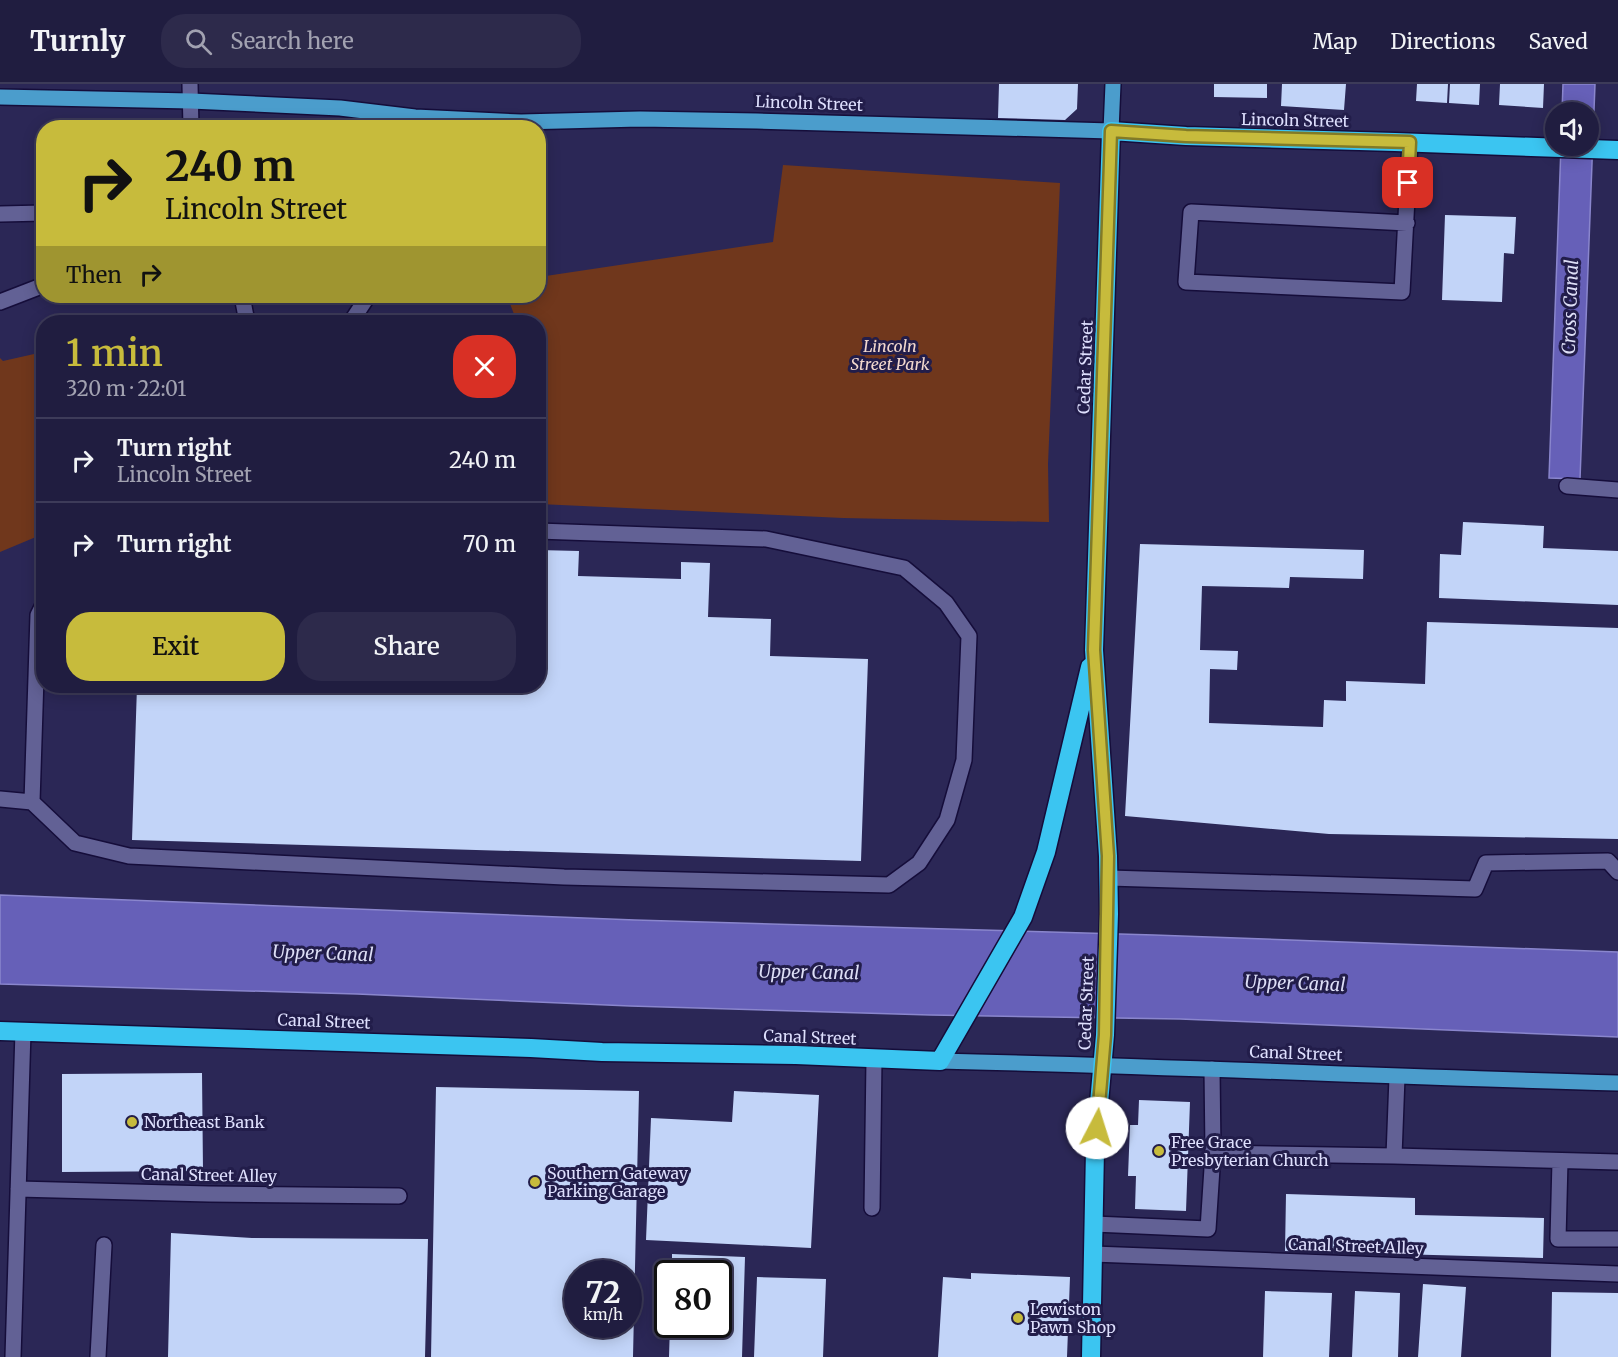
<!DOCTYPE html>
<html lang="en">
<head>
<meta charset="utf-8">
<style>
	:root { --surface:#201d40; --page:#2d2a4b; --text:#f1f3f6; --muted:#a2a2b1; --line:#3d3b59; --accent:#c7bb3c }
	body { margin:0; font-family:Merriweather,serif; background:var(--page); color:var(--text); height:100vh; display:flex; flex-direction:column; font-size:22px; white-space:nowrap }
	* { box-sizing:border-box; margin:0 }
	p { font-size:20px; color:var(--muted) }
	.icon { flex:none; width:33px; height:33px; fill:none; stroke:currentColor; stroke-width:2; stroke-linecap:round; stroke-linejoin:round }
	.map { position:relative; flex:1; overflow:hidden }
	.sheet { position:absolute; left:36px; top:231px; width:510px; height:378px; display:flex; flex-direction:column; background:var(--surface); border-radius:24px; box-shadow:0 3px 15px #0003,0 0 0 2px var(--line) }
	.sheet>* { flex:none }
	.hud { position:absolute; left:36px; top:36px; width:510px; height:183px; border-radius:24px; box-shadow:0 3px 15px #0003,0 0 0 2px var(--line); background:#c7bb3c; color:#111; overflow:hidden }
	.fabs { position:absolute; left:1545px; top:18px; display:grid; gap:12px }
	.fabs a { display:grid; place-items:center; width:54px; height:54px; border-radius:50%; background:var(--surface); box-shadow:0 3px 15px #0003,0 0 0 2px var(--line); font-size:30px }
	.speed { position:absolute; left:564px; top:1176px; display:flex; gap:12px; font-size:30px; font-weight:700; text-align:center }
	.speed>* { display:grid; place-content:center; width:78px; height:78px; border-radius:50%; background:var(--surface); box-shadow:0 3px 15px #0003,0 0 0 2px var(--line); line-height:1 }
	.speed small { font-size:15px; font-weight:400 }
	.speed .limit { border:3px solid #111; border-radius:9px; background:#fff; color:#111 }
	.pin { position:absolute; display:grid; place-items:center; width:51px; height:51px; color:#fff; margin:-26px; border-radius:12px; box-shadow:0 3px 9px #0006 }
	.me { position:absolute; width:66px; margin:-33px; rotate:5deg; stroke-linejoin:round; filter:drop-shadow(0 0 4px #0008) }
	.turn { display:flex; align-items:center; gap:21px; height:126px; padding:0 30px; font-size:27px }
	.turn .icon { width:78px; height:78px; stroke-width:2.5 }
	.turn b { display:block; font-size:42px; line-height:51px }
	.then { display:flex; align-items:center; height:57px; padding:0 30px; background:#0003; gap:12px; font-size:22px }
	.round { display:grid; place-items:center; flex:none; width:63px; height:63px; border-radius:24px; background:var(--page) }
	.summary { display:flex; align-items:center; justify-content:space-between; height:102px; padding:0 30px }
	h1 { font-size:36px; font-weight:600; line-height:45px; color:var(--accent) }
	.primary-button { display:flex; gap:12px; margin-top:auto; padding:12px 30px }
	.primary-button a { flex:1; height:69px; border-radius:24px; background:var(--accent); color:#111; font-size:24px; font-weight:600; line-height:69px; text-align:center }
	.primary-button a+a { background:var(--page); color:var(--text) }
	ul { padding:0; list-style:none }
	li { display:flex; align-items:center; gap:18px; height:84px; padding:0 30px; border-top:2px solid var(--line) }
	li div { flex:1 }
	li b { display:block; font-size:22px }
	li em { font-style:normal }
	header { display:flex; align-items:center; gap:36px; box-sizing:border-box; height:84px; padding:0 30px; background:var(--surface); border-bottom:2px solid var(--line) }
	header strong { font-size:28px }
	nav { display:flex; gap:33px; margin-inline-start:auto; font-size:21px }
	.search { width:420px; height:54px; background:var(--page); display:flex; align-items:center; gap:15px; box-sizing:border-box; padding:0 21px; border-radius:24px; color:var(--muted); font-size:22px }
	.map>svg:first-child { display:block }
	.green { fill:#70371c }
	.water { fill:#6660b8; stroke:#8a86cd; stroke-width:1.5 }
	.building { fill:#c2d4f8; fill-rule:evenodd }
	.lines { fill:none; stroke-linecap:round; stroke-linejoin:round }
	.minor-casing { stroke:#150d3a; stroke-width:18 }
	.major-casing { stroke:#150d3a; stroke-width:18 }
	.highway-casing { stroke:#150d3a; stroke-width:21 }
	.minor { stroke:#626195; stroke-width:15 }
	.major { stroke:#4b9dcc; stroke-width:15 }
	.highway { stroke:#3bc5f1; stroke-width:18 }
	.route-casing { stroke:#817a27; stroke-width:15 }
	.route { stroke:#c7bb3c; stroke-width:10 }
	.poi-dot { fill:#c7bb3c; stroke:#221d4a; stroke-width:2 }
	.labels { text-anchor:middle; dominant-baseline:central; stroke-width:6; stroke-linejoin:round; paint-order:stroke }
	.street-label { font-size:16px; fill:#dedffd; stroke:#221d4a }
	.park-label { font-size:16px; font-style:italic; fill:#f3d9ce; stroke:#221d4a }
	.poi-label { font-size:16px; fill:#dedffd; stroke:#221d4a; text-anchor:start }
	.water-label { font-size:18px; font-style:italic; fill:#dddef6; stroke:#221d4a }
</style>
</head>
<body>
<header>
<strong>Turnly</strong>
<div class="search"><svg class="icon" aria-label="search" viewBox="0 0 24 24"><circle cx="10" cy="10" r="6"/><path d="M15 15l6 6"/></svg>Search here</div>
<nav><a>Map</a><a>Directions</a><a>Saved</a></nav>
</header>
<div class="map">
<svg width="1618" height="1273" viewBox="0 0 1618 1273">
	<rect width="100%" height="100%" fill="#2b2756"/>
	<path class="green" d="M783 81 1060 99 1048 380 1049 438 843 434 539 420 538 238H517L507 212H538L539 193 773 158Z
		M43 268V450L0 468V274L3 277Z"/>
	<path class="water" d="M1563 0H1595L1580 395 1549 394 1561 62H1588V28H1562Z
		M0 811 635 836 1154 851 1618 868V953L1180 935 930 931 630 922 357 910 0 900Z"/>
	<path class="building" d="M999 0H1078L1077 25 1065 36 998 34Z
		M1214 0H1267V14L1214 13Z
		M1282 0H1346L1344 26 1281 22Z
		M1417 0H1448L1447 19 1416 17Z
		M1450 0H1480L1479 21 1449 19Z
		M1500 0H1544L1543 24 1499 21Z
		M1445 131 1516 133 1514 170 1504 169 1502 218 1442 216Z
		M1463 438 1544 442 1543 464 1618 467V521L1439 514 1440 470 1461 471Z
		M1140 460 1364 466 1363 495 1290 493 1289 504 1202 502 1200 566 1238 567 1237 586 1210 585 1209 639 1323 643 1324 616 1346 617V597L1425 600 1427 538 1618 544V755L1329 750 1125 732Z
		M538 466 579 467 578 492 681 495V478L710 479 708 533 771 535 770 572 868 575 861 777 132 756 137 602H538Z
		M202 989 203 1087 62 1088V990Z
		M436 1003 639 1007 633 1273H431ZM578 1190H628V1240H578Z
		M734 1007 819 1011 811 1164 646 1156 651 1034 732 1038Z
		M1139 1016 1190 1018 1186 1127 1135 1125 1136 1092H1128L1130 1041H1138Z
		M1286 1110 1415 1114V1131L1544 1134 1543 1174 1285 1167Z
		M171 1149 252 1154 428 1155 425 1273H168Z
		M672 1170 745 1173 742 1273H669L670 1240H718V1190H672Z
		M971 1189 1070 1193 1067 1273H938L943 1193 971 1195Z
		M757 1193 826 1195 823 1273H754Z
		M1423 1200 1466 1203 1461 1273H1418Z
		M1265 1207 1332 1209 1329 1273H1263Z
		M1355 1207 1400 1209 1398 1273H1352Z
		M1552 1208 1618 1209V1273H1551Z"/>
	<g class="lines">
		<g class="minor-casing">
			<path id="minor" d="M190 0 191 44
				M0 130 44 129
				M1407 139 1191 128 1186 198 1402 208 1410 58
				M242 212 247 238
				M0 218 44 201
				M351 238 368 212
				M1567 402 1618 406
				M0 715 32 718 75 759 129 772 564 793 889 801 919 779 947 736 964 676 969 552 946 519 904 484 766 455 538 447
				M32 718 38 531 44 519
				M1109 794 1475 805 1486 779 1608 777 1618 788
				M1212 985 1213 1069 1394 1072
				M1397 993 1394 1072 1618 1078
				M1560 1077 1558 1155H1618
				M18 1105 209 1110 399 1112
				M872 1124 874 975
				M1094 1140 1208 1145 1213 1069
				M1093 1170 1618 1190
				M13 1273 23 947
				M98 1273 104 1161"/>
		</g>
		<g class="major-casing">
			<path id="major" d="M0 13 191 17 340 24 415 33 521 38 640 35 757 37 1111 47 1113 0
				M940 977C1166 982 1392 993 1618 999"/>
		</g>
		<g class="highway-casing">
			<path id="highway" d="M0 947 531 964 602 968 796 971 940 977 1023 833 1046 768 1090 583
				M1091 1273 1095 1065 1105 951 1109 830 1108 772 1094 566 1111 47 1186 52 1395 58 1618 66"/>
		</g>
		<use href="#minor" class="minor"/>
		<use href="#major" class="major"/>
		<use href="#highway" class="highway"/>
	</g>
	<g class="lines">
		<g class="route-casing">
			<path id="route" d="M1097 1044 1105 951 1108 772 1094 566 1111 47 1186 52 1410 58 1408 99"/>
		</g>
		<use href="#route" class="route"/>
	</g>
	<g class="poi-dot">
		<circle cx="132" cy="1038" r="6"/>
		<circle cx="1159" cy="1067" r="6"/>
		<circle cx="535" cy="1098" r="6"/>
		<circle cx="1018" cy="1234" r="6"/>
	</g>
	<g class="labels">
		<g class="street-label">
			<text transform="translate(809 19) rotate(2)">Lincoln Street</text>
			<text transform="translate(1295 36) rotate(1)">Lincoln Street</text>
			<text transform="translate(1085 283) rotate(-88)">Cedar Street</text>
			<text transform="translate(1086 919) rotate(-88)">Cedar Street</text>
			<text transform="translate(324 937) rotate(2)">Canal Street</text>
			<text transform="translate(810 953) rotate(2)">Canal Street</text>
			<text transform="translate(1296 969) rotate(2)">Canal Street</text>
			<text transform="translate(209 1091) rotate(1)">Canal Street Alley</text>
			<text transform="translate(1356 1162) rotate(2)">Canal Street Alley</text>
		</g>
		<g class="park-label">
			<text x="890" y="262">Lincoln<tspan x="890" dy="18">Street Park</tspan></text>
		</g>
		<g class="poi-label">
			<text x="144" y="1038">Northeast Bank</text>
			<text x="1171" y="1058">Free Grace<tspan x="1171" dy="18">Presbyterian Church</tspan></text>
			<text x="547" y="1089">Southern Gateway<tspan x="547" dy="18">Parking Garage</tspan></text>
			<text x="1030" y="1225">Lewiston<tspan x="1030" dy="18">Pawn Shop</tspan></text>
		</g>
		<g class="water-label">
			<text transform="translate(1570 223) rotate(-88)">Cross Canal</text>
			<text transform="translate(323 869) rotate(2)">Upper Canal</text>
			<text transform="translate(809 888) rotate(1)">Upper Canal</text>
			<text transform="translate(1295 899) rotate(2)">Upper Canal</text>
		</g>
	</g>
</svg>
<div class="fabs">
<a><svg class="icon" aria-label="sound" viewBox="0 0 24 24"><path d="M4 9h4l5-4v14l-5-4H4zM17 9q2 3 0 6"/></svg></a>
</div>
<div class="speed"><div>72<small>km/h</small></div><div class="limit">80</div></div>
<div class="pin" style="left:1408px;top:99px;background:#d93025"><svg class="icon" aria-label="arrive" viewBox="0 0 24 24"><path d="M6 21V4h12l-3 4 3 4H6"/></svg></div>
<svg class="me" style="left:1097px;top:1044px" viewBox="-20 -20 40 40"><circle r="19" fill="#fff"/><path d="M0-13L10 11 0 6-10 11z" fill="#c7bb3c"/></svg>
<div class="hud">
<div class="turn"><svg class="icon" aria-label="right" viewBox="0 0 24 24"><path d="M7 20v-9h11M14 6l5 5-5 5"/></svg><div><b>240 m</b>Lincoln Street</div></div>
<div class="then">Then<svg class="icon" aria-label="right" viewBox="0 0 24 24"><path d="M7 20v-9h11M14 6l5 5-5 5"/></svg></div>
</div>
<section class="sheet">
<div class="summary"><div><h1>1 min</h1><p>320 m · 22:01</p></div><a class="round" style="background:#d93025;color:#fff"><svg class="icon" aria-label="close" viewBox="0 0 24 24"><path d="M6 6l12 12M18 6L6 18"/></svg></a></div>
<ul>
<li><svg class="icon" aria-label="right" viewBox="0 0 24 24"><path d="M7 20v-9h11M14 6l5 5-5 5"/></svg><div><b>Turn right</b><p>Lincoln Street</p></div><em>240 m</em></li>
<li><svg class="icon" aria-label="right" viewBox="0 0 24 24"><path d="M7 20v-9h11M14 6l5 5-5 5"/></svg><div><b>Turn right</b></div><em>70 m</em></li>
</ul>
<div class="primary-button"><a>Exit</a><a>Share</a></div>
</section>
</div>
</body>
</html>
